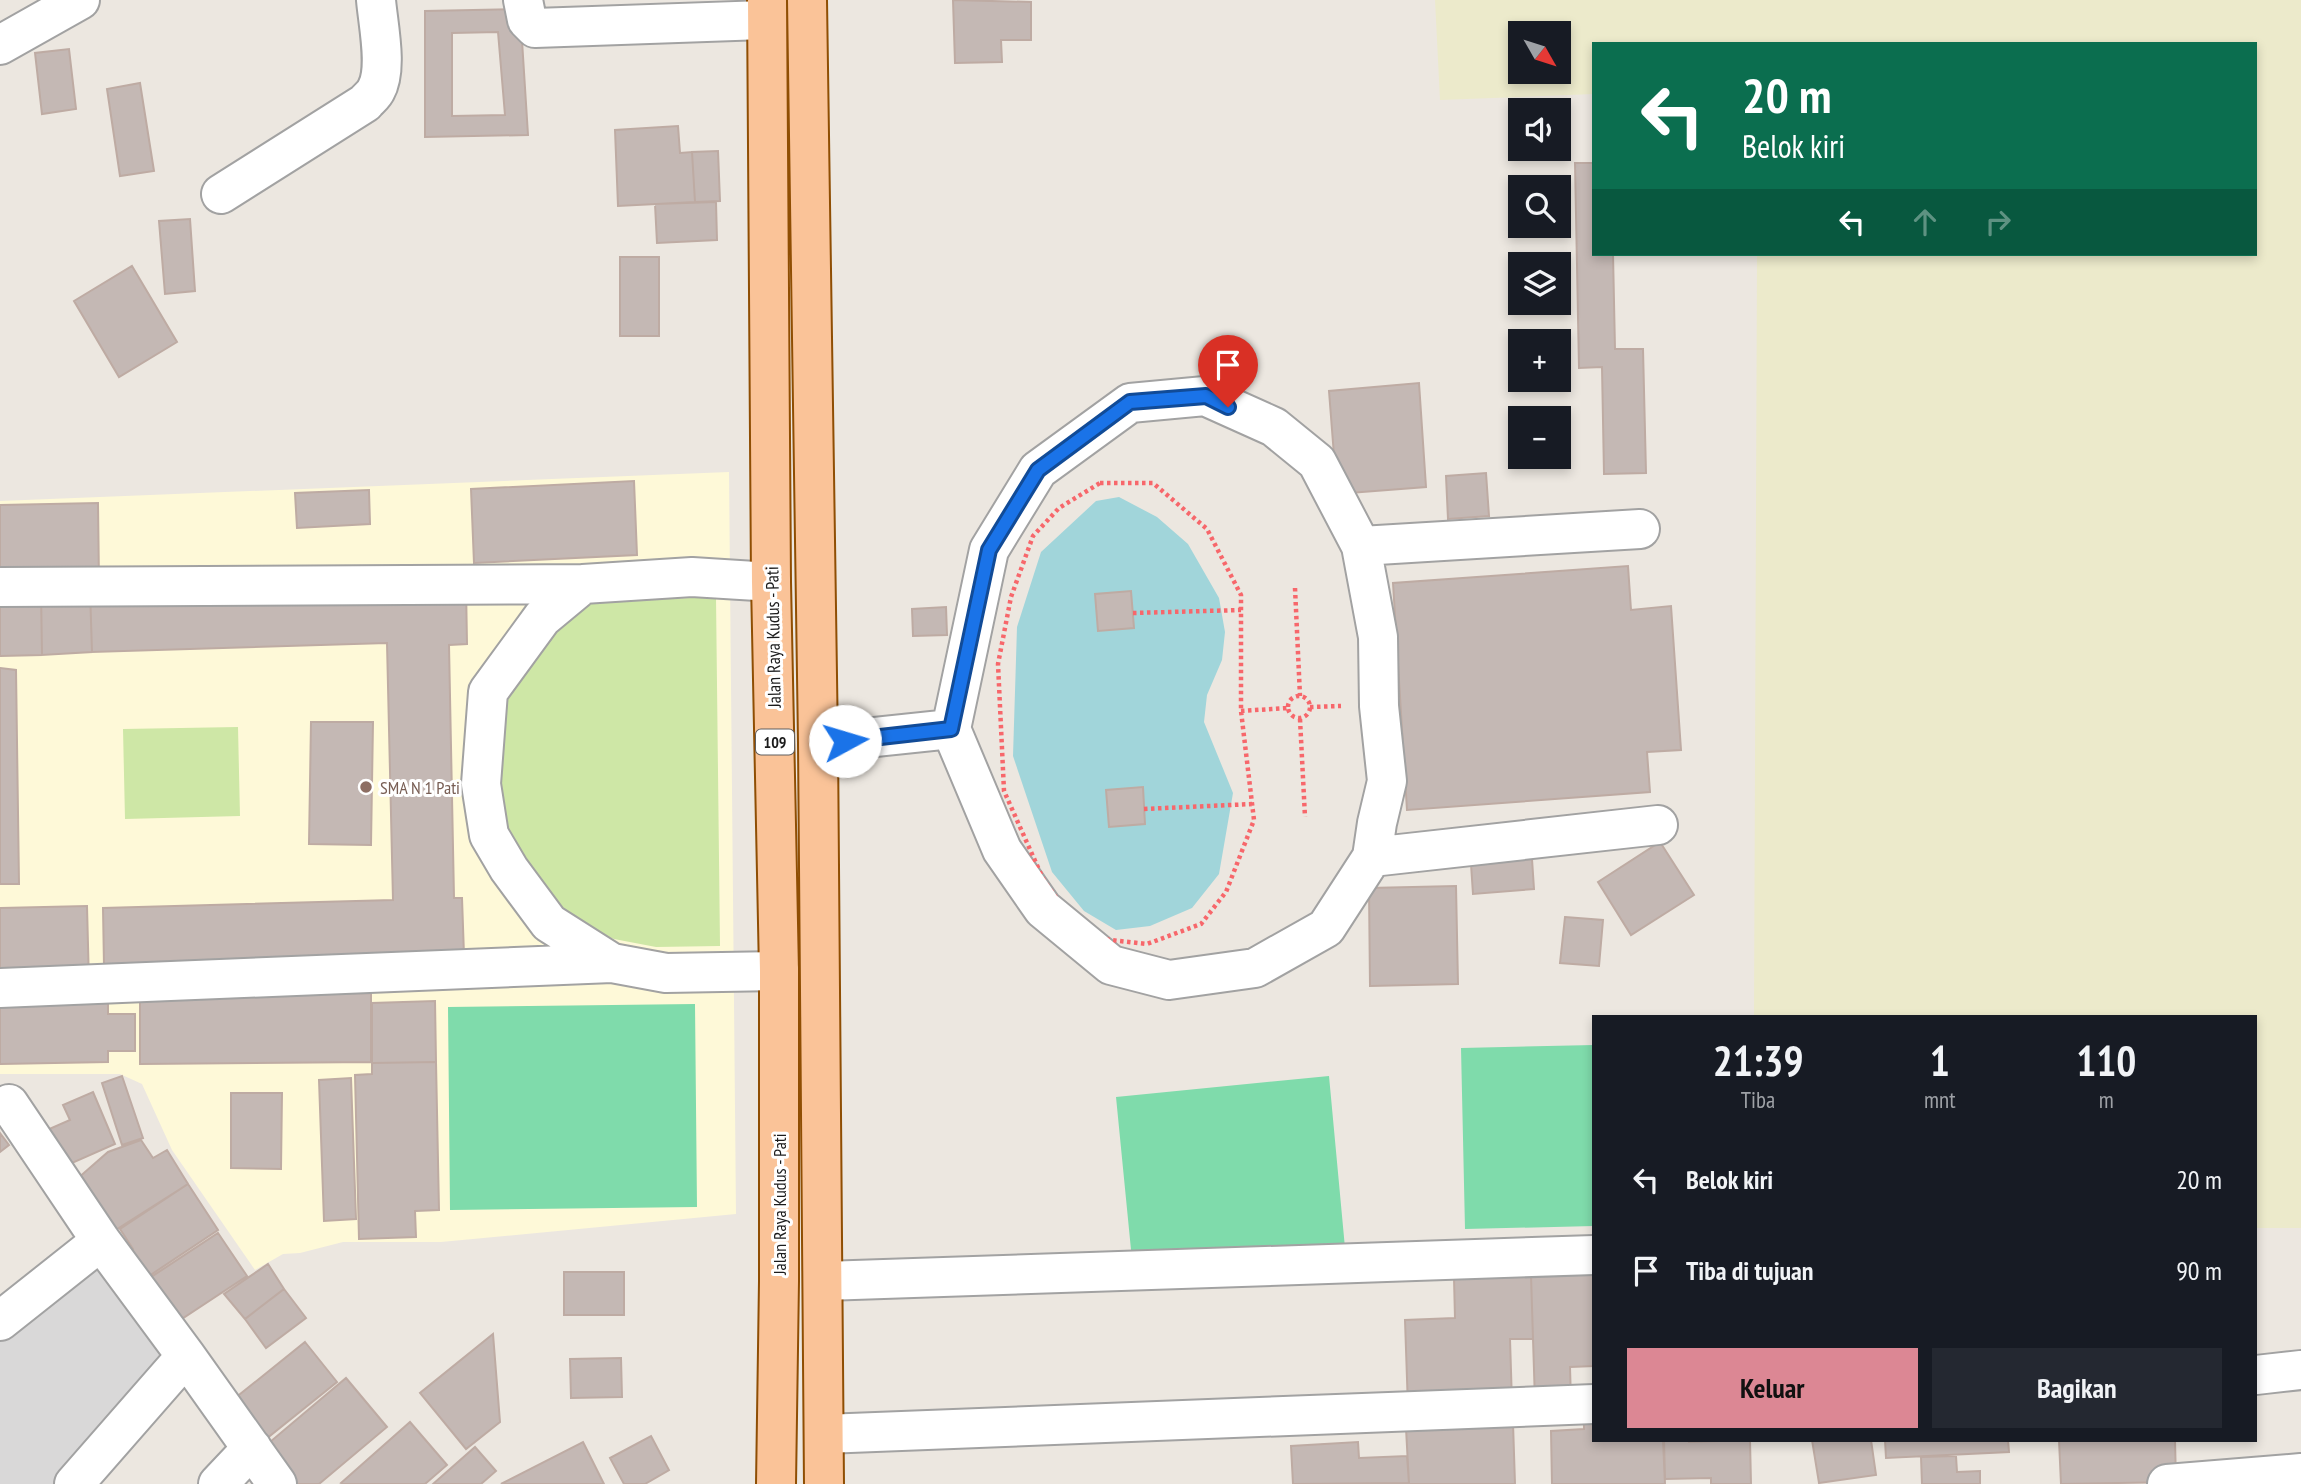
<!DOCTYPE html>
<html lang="id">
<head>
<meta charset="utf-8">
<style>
	:root { --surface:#171b24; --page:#242831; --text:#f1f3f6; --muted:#9ea1a6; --accent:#dc8794 }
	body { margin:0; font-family:"PT Sans Narrow",sans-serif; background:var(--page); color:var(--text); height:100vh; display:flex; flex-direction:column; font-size:26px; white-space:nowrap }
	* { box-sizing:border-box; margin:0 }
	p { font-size:23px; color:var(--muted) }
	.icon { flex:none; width:38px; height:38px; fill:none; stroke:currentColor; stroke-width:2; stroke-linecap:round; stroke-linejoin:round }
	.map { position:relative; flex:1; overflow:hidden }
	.sheet { position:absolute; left:1592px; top:1015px; width:665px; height:427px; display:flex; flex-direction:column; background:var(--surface); border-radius:0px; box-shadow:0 4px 10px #0003 }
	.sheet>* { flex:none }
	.banner { position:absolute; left:1592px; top:42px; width:665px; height:214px; border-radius:0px; box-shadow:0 4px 10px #0003; background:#0b6e4f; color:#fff; overflow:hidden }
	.needle { width:46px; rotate:129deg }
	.controls { position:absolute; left:1508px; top:21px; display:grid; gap:14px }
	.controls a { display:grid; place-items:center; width:63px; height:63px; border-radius:0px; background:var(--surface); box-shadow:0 4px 10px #0003; font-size:35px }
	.pin { position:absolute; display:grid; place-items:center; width:60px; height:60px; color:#fff; margin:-72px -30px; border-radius:50% 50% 50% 0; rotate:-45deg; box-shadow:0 0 7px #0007 }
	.pin .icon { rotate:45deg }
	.me { position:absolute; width:77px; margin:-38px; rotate:84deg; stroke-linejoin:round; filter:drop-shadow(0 0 5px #0008) }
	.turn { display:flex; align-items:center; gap:24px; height:147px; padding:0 35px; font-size:32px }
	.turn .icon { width:91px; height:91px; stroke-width:2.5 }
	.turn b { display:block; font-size:49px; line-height:60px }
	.lanes { display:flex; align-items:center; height:66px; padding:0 35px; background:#0003; justify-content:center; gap:35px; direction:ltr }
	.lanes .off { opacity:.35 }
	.eta { display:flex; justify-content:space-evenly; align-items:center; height:119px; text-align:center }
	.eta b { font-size:42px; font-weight:600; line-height:49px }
	.primary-button { display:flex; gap:14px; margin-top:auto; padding:14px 35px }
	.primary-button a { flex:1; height:80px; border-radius:0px; background:var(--accent); color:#111; font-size:28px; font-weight:600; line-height:80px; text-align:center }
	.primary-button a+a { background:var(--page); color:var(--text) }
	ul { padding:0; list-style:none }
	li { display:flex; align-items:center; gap:21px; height:91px; padding:0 35px }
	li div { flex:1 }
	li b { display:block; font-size:26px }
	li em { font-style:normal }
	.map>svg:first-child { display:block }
	.residential { fill:#d9d8d8 }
	.education { fill:#fef9d8 }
	.farmland { fill:#eceacb; fill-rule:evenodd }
	.grass { fill:#cee7a6 }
	.pitch { fill:#7fdbab }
	.water { fill:#a1d5da }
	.building { fill:#c4b8b4; stroke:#beaba3; stroke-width:2; fill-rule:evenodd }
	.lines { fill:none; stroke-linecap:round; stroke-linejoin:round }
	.minor-casing { stroke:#a2a2a2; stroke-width:42 }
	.major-casing { stroke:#8f4e03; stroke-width:42 }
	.path { stroke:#f7676b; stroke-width:4.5; stroke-dasharray:3.5 3.5; stroke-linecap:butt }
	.minor { stroke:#fff; stroke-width:38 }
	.major { stroke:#fac398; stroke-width:38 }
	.route-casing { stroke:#114b97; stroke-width:18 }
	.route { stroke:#1a73e8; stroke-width:12 }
	.education-dot { fill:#8d6e63; stroke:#fff; stroke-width:2.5 }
	.labels { text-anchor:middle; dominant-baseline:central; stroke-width:6; stroke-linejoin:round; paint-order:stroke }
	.shield { fill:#fff; stroke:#5f5f5f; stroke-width:2 }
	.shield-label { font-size:16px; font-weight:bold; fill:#1b1b1b }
	.street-label { font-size:18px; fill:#1b1b1b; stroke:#fff }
	.education-label { font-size:18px; fill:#785e54; stroke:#fff; text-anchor:start }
</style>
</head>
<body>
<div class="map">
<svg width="2301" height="1484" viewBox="0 0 2301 1484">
	<rect width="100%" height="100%" fill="#ece7e0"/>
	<path class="residential" d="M101 1241 186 1356 74 1484H0V1321Z"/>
	<path class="education" d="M729 472 736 1214 441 1242H343L300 1253 283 1254 255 1270 172 1150 142 1084 120 1074H0V501Z"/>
	<path class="farmland" d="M1435 0H2301V1228H2256V1017H1754L1757 254H2256V44H1594V94L1440 100ZM1521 33H1559V72H1521Z"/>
	<path class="grass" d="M716 597 720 946 656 947 614 939 561 918 499 835V706L554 620 591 602Z
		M238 727 240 816 125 819 123 729Z"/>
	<path class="pitch" d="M695 1004 697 1207 450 1210 448 1007Z
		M1594 1045V1226L1465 1229 1461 1048Z
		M1329 1076 1345 1248 1133 1270 1116 1097Z"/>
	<path class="water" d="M1119 497 1157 517 1188 544 1219 598 1225 632 1222 660 1207 695 1204 722 1233 793 1219 874 1192 908 1150 926 1116 930 1084 911 1052 872 1013 756 1017 627 1041 552 1096 501Z"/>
	<path class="building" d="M953 0 1031 2V40H1001L1002 62 955 63Z
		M520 9 528 135 425 137V11ZM498 32 505 115 452 116V33Z
		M69 49 76 109 42 114 35 53Z
		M140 83 154 171 120 176 107 89Z
		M678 126 680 153 692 152 695 202 618 206 615 130Z
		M718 151 720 201 695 202 692 152Z
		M1575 163H1594V254H1613L1615 349H1643L1646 473 1604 474 1602 367 1579 368Z
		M716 202 717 240 657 243 655 204Z
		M190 219 195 291 165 294 159 221Z
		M620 257H659V336H620Z
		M132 266 177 342 119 377 74 301Z
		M1419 383 1426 487 1337 494 1329 391Z
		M1486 473 1489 516 1448 519 1446 476Z
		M634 481 637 555 474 563 471 489Z
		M369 490 370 524 297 528 295 493Z
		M98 503 99 582 0 584V505Z
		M1628 566 1631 610 1671 606 1681 750 1647 752 1650 792 1407 810 1393 583Z
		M466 586 467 644 449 645 454 898H462L464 955 104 966 103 908 393 900 387 643 92 652 90 590Z
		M90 590 92 652 42 655 41 591Z
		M41 591 42 655 0 656V592Z
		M1131 591 1134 628 1098 631 1095 594Z
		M946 607 947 635 913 636 912 609Z
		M0 668 16 670 19 884H0Z
		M311 722H373L371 845 309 844Z
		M1143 787 1145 824 1109 827 1106 790Z
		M1660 842 1694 895 1631 935 1598 882Z
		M1532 859 1534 889 1473 894 1471 864Z
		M1456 886 1458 984 1370 986 1369 888Z
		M87 906 89 983 0 985V908Z
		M1565 917 1603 920 1599 966 1560 963Z
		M371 993V1062L140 1064V996Z
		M108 996V1014H135V1051H108V1062L0 1064V997Z
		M435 1001 436 1062 372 1063V1003Z
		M436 1062 439 1210 415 1211 416 1237 359 1239 355 1075 372 1074V1063Z
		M122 1076 143 1138 122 1145 102 1083Z
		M351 1078 356 1219 324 1221 319 1080Z
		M93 1092 115 1144 63 1167 47 1130 70 1120 63 1105Z
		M231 1093H282L281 1169 231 1168Z
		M0 1133 9 1145 0 1152Z
		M141 1140 153 1158 167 1150 188 1184 114 1231 69 1186 108 1152Z
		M188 1184 218 1230 137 1284 120 1258 133 1249 120 1229Z
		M218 1233 247 1276 168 1328 139 1285Z
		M268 1264 284 1289 245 1319 224 1294Z
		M564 1272H624V1315H564Z
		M1594 1272V1366L1570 1367 1571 1401 1535 1402 1531 1275Z
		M1531 1275 1533 1339H1510L1512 1403 1408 1408 1405 1320 1455 1318 1454 1278Z
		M284 1289 306 1318 266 1348 245 1319Z
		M493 1334 500 1422 466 1449 420 1393Z
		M305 1342 337 1382 256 1447 224 1407Z
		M621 1358 622 1397 571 1398 570 1359Z
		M346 1378 387 1427 319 1484H295L264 1447Z
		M1594 1421V1440H1663L1665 1484H1552L1551 1431 1584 1429V1422Z
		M410 1422 447 1465 425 1484H343L341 1483Z
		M1513 1423 1515 1484H1409L1406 1428Z
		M651 1436 669 1470 645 1484H624L610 1458Z
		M1664 1440H1689V1442L1750 1440 1751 1484H1711V1478L1665 1479Z
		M1812 1440H1871L1876 1475 1819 1483Z
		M1885 1440H2008L2009 1452 1886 1458Z
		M2059 1440H2175L2176 1482 2061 1484Z
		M583 1442 604 1484H501Z
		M1358 1442 1359 1458 1407 1456 1409 1483 1293 1484 1291 1446Z
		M475 1447 496 1471 481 1484H433Z
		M1956 1456 1957 1472 1980 1471V1484H1922L1921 1457Z"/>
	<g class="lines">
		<g class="minor-casing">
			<path id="minor" d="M523 0 527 20 535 28 767 20
				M0 45 80 0
				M221 194 365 103C368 99 374 95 376 90 388 69 378 24 376 0
				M1205 396 1274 427 1317 462 1361 546 1378 637 1379 706 1387 781 1377 823 1372 857 1326 928 1255 968 1169 980 1111 965 1043 909 1002 850 951 729 989 550 1038 470 1130 403Z
				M1361 546 1640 529
				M771 582 692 577 583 584 542 618 488 692 481 784 489 835 509 869 549 923 612 963 666 973 779 971
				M0 587 583 584
				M818 743 951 729
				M1372 857 1658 825
				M0 988 612 963
				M9 1104 101 1241 186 1356 277 1484
				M824 1281 1594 1255
				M0 1321 101 1241
				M2256 1375 2301 1370
				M824 1434 1594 1404
				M74 1484 186 1356
				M218 1484 252 1448
				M2167 1484 2301 1473"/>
		</g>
		<g class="major-casing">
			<path id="major" d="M767 0 771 582 779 971V1281L776 1484
				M807 0 818 743 824 1484"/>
		</g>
		<path class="path" d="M1100 483H1153L1207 529 1241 595V711L1254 820 1226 892 1201 924 1147 944 1102 939 1069 916 1044 881 1004 791 998 664 1011 597 1033 536 1059 508Z
			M1295 588 1300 696
			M1133 613 1241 610
			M1288 707a11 11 0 1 1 22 0a11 11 0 1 1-22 0Z
			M1310 707 1341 706
			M1241 711 1287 708
			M1300 719 1305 817
			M1144 809 1252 804"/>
		<use href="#minor" class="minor"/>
		<use href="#major" class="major"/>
	</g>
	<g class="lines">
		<g class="route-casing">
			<path id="route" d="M845 741 951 729 989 550 1038 470 1130 402 1206 396 1228 407"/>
		</g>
		<use href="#route" class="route"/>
	</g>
	<circle class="education-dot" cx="366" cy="787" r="7"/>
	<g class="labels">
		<rect class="shield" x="756" y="729.5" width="38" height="25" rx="5"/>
		<g class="shield-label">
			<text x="775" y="742">109</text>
		</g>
		<g class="street-label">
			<text transform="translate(773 637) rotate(-91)">Jalan Raya Kudus - Pati</text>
			<text transform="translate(779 1204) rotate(-90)">Jalan Raya Kudus - Pati</text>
		</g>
		<g class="education-label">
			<text x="380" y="787">SMA N 1 Pati</text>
		</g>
	</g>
</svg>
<div class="controls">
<a><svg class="needle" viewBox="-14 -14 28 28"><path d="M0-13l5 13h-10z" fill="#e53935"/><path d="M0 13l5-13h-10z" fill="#9ea1a6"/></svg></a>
<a><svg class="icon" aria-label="sound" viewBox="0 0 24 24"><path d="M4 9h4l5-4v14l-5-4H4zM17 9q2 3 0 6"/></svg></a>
<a><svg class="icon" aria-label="search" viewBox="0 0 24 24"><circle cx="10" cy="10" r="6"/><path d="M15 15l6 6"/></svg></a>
<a><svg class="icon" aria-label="layers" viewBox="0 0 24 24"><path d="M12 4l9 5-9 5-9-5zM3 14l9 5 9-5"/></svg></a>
<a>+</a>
<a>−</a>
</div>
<div class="pin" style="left:1228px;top:407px;background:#d93025"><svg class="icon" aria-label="arrive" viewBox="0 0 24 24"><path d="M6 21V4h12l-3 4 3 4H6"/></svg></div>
<svg class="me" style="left:845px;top:741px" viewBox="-20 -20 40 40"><circle r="19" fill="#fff"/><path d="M0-13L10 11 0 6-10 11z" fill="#1a73e8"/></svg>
<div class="banner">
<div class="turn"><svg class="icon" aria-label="left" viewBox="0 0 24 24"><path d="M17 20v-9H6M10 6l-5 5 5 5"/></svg><div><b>20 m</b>Belok kiri</div></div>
<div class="lanes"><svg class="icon" aria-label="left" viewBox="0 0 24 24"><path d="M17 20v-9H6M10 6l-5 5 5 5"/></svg><svg class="icon off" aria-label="ahead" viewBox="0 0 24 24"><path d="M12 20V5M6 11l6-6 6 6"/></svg><svg class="icon off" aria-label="right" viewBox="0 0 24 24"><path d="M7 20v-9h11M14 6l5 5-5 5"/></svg></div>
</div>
<section class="sheet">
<div class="eta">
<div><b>21:39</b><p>Tiba</p></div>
<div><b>1</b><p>mnt</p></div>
<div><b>110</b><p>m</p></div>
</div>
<ul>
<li><svg class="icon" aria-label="left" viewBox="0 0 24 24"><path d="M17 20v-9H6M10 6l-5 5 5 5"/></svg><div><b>Belok kiri</b></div><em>20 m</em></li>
<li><svg class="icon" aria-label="arrive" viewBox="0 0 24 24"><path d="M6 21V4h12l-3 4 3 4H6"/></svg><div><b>Tiba di tujuan</b></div><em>90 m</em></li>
</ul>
<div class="primary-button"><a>Keluar</a><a>Bagikan</a></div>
</section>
</div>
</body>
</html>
